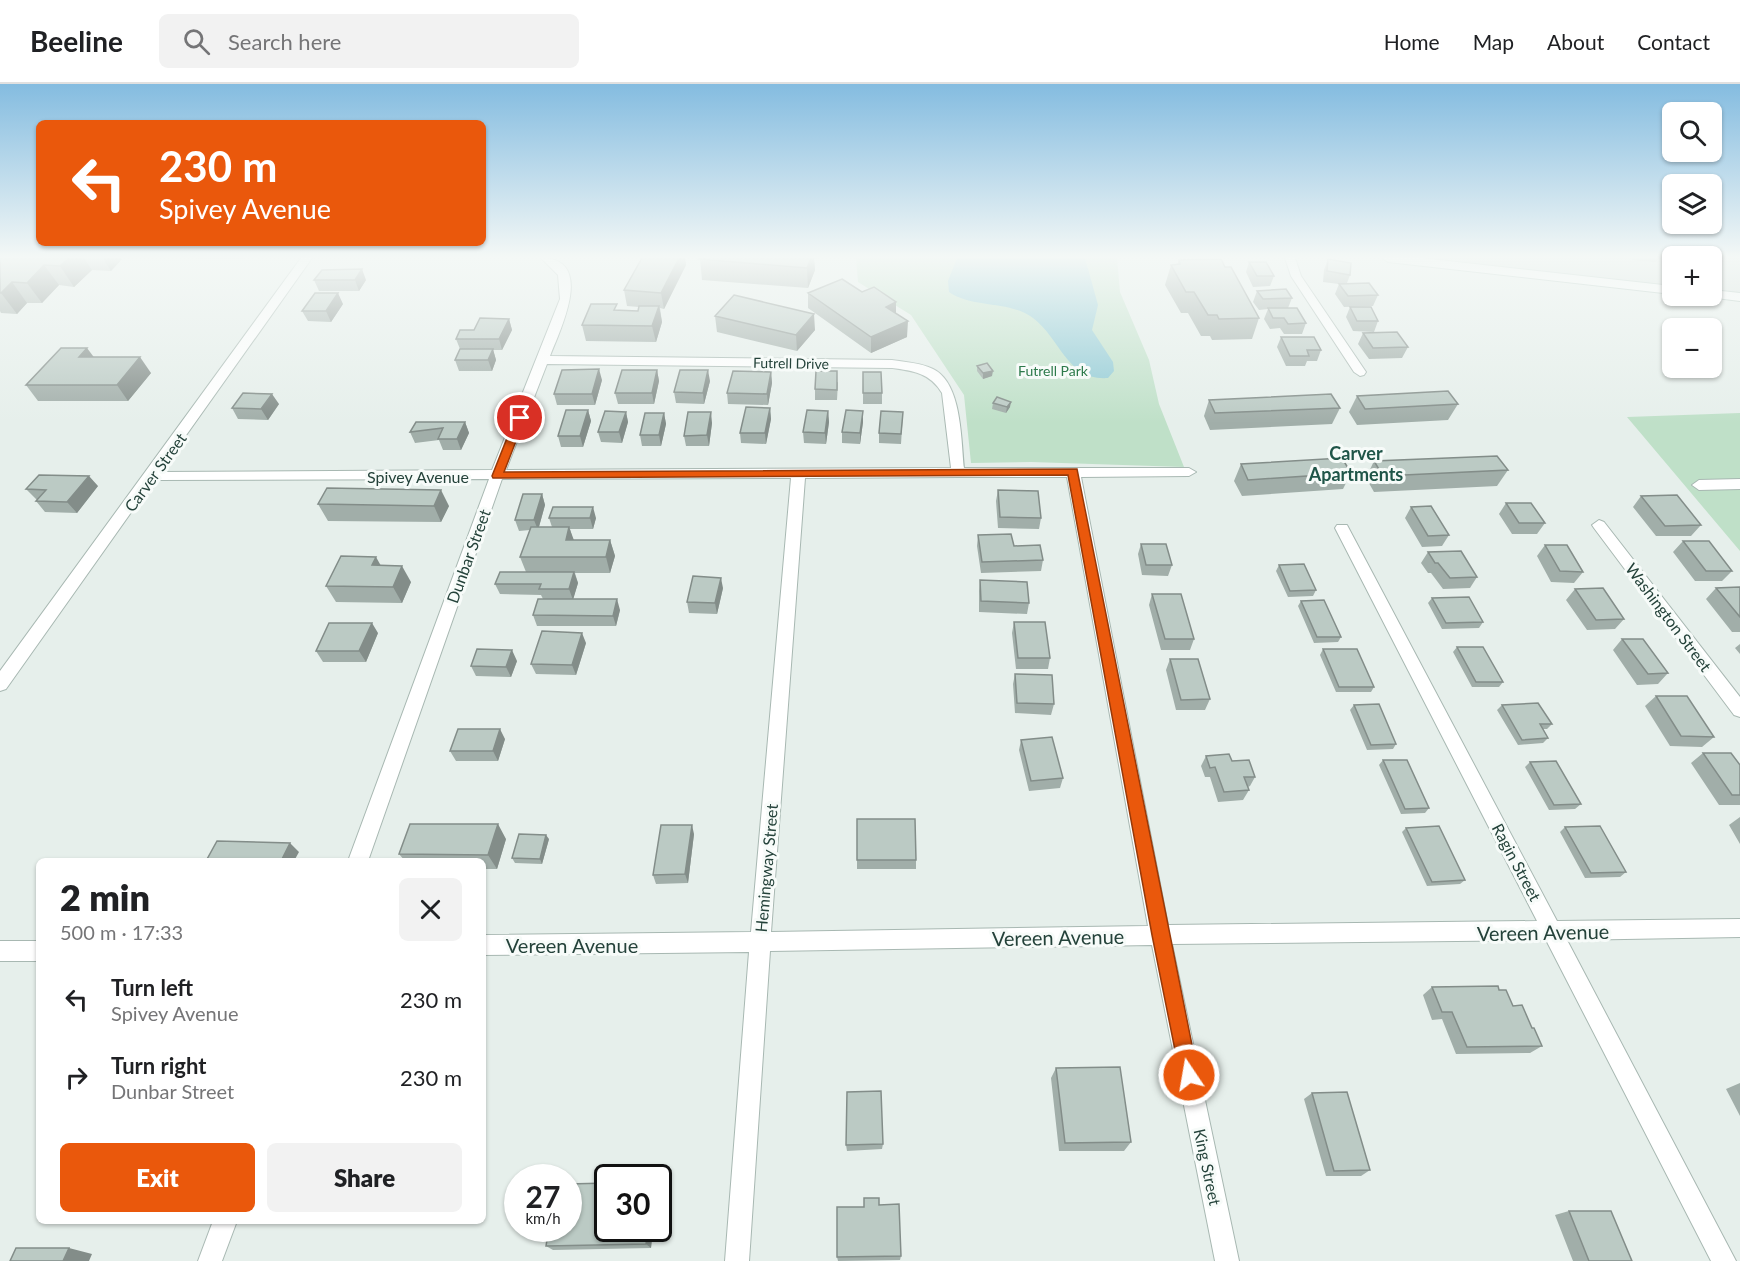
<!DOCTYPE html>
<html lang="en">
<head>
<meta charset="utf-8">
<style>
	:root { --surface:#fff; --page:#f2f2f2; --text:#202124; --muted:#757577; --line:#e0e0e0; --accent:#ea580c }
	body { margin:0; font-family:Lato,sans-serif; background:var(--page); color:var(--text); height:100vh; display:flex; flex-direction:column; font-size:22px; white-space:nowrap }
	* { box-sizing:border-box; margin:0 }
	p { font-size:20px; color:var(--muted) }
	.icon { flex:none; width:33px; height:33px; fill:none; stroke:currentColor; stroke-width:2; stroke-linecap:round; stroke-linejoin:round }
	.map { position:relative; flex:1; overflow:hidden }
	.details { position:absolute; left:36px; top:774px; width:450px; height:366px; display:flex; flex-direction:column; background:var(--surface); border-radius:9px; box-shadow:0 2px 4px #0004 }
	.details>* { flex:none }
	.guide { position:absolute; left:36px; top:36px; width:450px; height:126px; border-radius:9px; box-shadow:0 2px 4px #0004; background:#ea580c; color:#fff; overflow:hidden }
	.tools { position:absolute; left:1662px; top:18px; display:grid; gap:12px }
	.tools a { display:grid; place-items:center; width:60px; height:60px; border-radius:9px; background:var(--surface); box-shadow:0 2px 4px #0004; font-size:30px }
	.speed { position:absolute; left:504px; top:1080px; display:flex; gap:12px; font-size:30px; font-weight:700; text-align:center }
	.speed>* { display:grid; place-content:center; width:78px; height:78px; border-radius:50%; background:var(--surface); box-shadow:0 2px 4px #0004; line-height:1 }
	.speed small { font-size:15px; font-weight:400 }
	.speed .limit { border:3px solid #111; border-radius:9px; background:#fff; color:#111 }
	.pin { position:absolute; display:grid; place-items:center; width:51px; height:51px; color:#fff; margin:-26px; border:3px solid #fff; border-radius:50%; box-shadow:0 2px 6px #0007 }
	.me { position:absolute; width:66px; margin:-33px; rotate:348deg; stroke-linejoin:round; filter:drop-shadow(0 0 4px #0008) }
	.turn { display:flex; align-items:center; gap:21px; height:126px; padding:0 24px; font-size:27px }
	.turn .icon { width:78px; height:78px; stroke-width:2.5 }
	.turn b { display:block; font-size:42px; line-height:51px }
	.round { display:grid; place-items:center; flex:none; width:63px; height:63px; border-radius:9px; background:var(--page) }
	.headline { display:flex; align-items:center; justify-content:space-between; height:102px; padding:0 24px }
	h1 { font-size:36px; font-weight:800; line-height:45px }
	.action { display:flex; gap:12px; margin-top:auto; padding:12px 24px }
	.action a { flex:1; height:69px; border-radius:9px; background:var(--accent); color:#fff; font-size:24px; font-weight:800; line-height:69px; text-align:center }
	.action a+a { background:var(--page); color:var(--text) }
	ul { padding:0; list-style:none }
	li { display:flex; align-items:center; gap:18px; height:78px; padding:0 24px }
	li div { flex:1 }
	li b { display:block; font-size:22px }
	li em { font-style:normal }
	header { display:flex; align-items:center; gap:36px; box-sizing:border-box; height:84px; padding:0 30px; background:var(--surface); border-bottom:2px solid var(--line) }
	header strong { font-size:28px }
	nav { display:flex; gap:33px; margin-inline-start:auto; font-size:21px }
	.search { width:420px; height:54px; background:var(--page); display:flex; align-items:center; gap:15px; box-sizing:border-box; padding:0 21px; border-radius:9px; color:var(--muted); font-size:22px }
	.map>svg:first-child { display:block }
	.built { fill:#d4dfda }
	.green { fill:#bfe0c8 }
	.water { fill:#8ec9d4 }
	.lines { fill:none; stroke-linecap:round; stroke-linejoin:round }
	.minor-casing { stroke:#a8b8b2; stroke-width:2 }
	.secondary-casing { stroke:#a4bbb3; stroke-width:2 }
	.minor { fill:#fff; fill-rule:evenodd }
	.secondary { fill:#fff; fill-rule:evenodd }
	.wall { fill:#a1aea9 }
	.shaded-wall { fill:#838d89 }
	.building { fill:#bbcac4; stroke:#838d89; stroke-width:1.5 }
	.route { fill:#ea580c; stroke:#983908; stroke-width:1.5 }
	.labels { text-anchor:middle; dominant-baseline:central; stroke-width:6; stroke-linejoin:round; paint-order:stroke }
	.far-street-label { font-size:14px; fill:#24423a; stroke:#f7fbf9 }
	.far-park-label { font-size:14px; fill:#2d7a4b; stroke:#f7fbf9 }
	.street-label { font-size:16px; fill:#24423a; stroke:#f7fbf9 }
	.neighbourhood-label { font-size:18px; font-weight:bold; fill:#1f5548; stroke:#f7fbf9 }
	.near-street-label { font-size:20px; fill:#24423a; stroke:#f7fbf9 }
</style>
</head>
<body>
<header>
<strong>Beeline</strong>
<div class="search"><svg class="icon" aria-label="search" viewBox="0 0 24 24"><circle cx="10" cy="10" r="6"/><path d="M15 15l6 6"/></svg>Search here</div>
<nav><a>Home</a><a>Map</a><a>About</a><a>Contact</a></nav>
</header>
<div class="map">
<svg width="1740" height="1177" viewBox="0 0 1740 1177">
	<rect width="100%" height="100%" fill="#e6efeb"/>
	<path class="built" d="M1388 174H1672V206L1528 190Z
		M1712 174H1740V213L1712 210Z"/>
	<path class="green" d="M856 174H1117L1120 208 1149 276 1159 320 1184 383 1031 378 971 379 964 311 911 231 858 198Z
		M1740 329V467L1627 333Z"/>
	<path class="water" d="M957 174H1085L1098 221 1092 246 1113 278 1114 287 1108 294C1067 297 1061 255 1033 234 1009 216 974 225 949 208L948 197Z"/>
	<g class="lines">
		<g class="minor-casing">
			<path id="minor" d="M301 174H312L160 388 492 386 560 215 558 191 541 174C596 174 560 246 550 272L892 276C906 278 921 279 933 285 962 299 961 356 964 384H1189L1196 388 1189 392 1081 393 1168 841 1537 837 1335 444 1337 441H1347L1557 837 1740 835V853L1567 856 1736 1177H1711L1546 856 1172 860 1239 1177H1215L1152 861 770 867 749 1177H725L749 868 483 871V851L751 848 791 394 502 395 368 777H348L489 395 154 396 6 605 0 607V587ZM547 280 892 284C914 287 930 289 942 309L951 384 506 386ZM958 393H1067L1148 842 771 848 805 394Z
				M1285 174H1295L1301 192 1366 288 1364 291 1360 292 1354 288 1291 192Z
				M1740 395V405L1699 406 1692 401 1699 396Z
				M1599 436 1604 438 1740 613V633L1734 631 1594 444 1592 441Z
				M0 857H39V877H0Z
				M213 1137H237L222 1177H198Z"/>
		</g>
		<g class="secondary-casing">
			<path id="secondary" d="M1382 174H1421L1672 202V210L1388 178Z
				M1712 206 1740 209V217L1708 213 1712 212Z"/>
		</g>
		<use href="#minor" class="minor"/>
		<use href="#secondary" class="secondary"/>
	</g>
	<path class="wall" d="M0 174H121L122 175 111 187 92 186 74 203 59 201 42 219H27L17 230 1 229 0 227Z
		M197 174H245L244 175H198Z
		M679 174H685L686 181 664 225 660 224 662 238 656 258 586 257 582 241 638 227 639 223 627 222 624 206Z
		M700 174H820L819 175H814L815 186 808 204 702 196Z
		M1632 174H1658L1656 178 1633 176Z
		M1328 175 1350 191 1347 199 1378 211 1373 222 1344 223 1335 210 1339 200 1323 198 1324 186Z
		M1179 176 1225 183 1259 234 1252 255 1212 256 1210 252H1201L1188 229H1181L1165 201 1171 181H1177Z
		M1249 178 1274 192 1270 202 1253 203 1246 188Z
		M314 196H366L359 207H319Z
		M1257 207 1292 214 1288 224 1306 239 1302 250H1284L1280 244 1270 245 1264 235 1268 225 1259 226 1253 218Z
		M862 208 896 218V230L907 253 871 269 808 224V209Z
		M343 220 331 238 308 237 302 227Z
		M1350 223 1378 237 1374 248 1353 247 1346 233Z
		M715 232 815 246 797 267 717 248Z
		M509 235 512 246 502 266H493L496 276 492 287H459L455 276 460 265 456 255 474 246Z
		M1363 249 1408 263 1402 274 1369 275 1358 260Z
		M1281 253 1321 266 1317 277H1307L1305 282H1286L1277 263Z
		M94 273 151 289 128 317H38L26 301Z
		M977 282 992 292 983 295 977 287Z
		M657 286 659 297 654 320H618L615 309Z
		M771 288 772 299 768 321 728 320 727 309Z
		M863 288 882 309V320H863Z
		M602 296 595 321H557L554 310Z
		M710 297 704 320 676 319 674 308Z
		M838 298 837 316H815V305Z
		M1357 312 1458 320 1448 336 1357 341 1349 328Z
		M1209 316 1340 324 1332 340 1210 346 1204 332Z
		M993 319 1010 323 1006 329 992 325Z
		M279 320 268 336 238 335 232 324Z
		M770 324 771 335 766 360 741 359 740 349Z
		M588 326 591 337 583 363H561L558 352Z
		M828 327 829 338 826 360 804 359 803 348Z
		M626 328 628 338 622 359 601 358 598 348Z
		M903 328 901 360 879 359V349Z
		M664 329 666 340 661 362H642L640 351Z
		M465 338 469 349 461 366H443L439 356 415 359 410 348Z
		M863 338 860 360 842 359V348Z
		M712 339 709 362H686L684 352Z
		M1374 377 1508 386 1497 402 1374 408 1366 394Z
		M1241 380 1351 389 1343 405 1242 412 1234 397Z
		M98 402 77 429 45 428 36 417 37 416 26 405Z
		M998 406 1041 434 1039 445 998 444 996 417Z
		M542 410 545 421 539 443H552L549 434H596L593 445H570L573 456H610L615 472 610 489H575L578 499 573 515 620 526 616 542H537L533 531 543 515 541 511 500 510 495 500 526 488 520 473 530 446 519 447 515 436Z
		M1641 412 1701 441 1691 452H1656L1633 423Z
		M1506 419 1545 439 1537 450H1512L1499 430Z
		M318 420 449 422 441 438 328 437Z
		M1411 423 1449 451 1442 462 1422 463 1405 434Z
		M978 451 1014 462 1043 476 1041 487 981 489 977 462Z
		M1683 457 1732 487 1722 497H1695L1673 468Z
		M1141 460 1172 481 1168 492 1142 491 1138 470Z
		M1545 461 1583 488 1574 499 1551 498 1537 472Z
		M1428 468 1477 493 1470 504 1443 505 1431 489H1428L1421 479Z
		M1279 481 1316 506 1313 512 1288 513 1276 487Z
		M980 496 1029 519 1027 530 979 528V507Z
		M411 498 402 519 336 518 326 502Z
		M1740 503V548H1732L1706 515 1716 504Z
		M723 504 717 530 689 529 687 518Z
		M1575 505 1624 535 1615 545 1587 546 1566 516Z
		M1152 510 1194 555 1190 566H1161L1149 521Z
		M1432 514 1483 538 1479 544 1442 545 1428 519Z
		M1301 517 1341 553 1338 558 1314 559 1298 522Z
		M1014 538 1050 574 1048 585H1016L1012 549Z
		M378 549 366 578H323L316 567Z
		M1622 555 1668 589 1658 600 1637 601 1613 566Z
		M586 559 576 591 536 590 531 580Z
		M1740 560V570L1735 564Z
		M1457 563 1503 598 1499 603H1472L1453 568Z
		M1323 565 1374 603 1371 608H1336L1320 571Z
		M1170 575 1210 615 1205 626H1176L1166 586Z
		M517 577 511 593 476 592 471 582Z
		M1015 590 1054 620 1051 631 1015 629 1013 600Z
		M1656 612 1714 653 1702 663 1670 662 1645 622Z
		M1354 621 1396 660 1393 665 1367 666 1350 626Z
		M1502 621 1552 640 1547 645H1543L1548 654 1543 659 1518 661 1497 626Z
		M505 655 498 677H456L450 667Z
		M1021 656 1063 694 1060 704 1029 707 1019 666Z
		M1703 669 1740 681V721H1719L1691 679Z
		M1206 672 1232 677 1255 693 1250 702 1248 703 1249 706 1243 716 1218 718 1210 693H1205L1201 682Z
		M1383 676 1429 724 1425 729 1401 730 1379 681Z
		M1530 678 1581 720 1575 725 1549 726 1525 683Z
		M1740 733V760L1729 741Z
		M857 735 916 776V785H857Z
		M1565 743 1626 788 1620 793 1585 794 1560 748Z
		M1406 744 1465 796 1460 800 1427 802 1402 748Z
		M694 750 688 799 656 800 653 791Z
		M506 755 497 785H483V777H405L399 770Z
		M549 755 542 780 515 779 512 774Z
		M1432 903 1499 906 1532 944 1542 962 1530 969 1456 970 1442 935 1432 936 1423 911Z
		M1056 984 1131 1058 1124 1067H1059L1051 994Z
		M1740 999V1032L1726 1005Z
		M1312 1009 1370 1086 1361 1092H1326L1304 1015Z
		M883 1060 882 1065 847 1067 846 1061Z
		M879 1121 901 1172 900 1176 838 1177 837 1173 864 1123Z
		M1569 1127 1632 1177H1573L1555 1131Z
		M608 1144H653L651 1164 553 1166 546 1162Z"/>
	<path class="shaded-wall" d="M69 174H84L92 186 74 203 60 182Z
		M103 174H121L122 175 111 187Z
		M679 174H685L686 181 664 225 661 209Z
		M811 174H814L815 186 808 204 807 184Z
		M44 181 59 201 42 219 27 199Z
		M362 185 366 196 359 207 355 196Z
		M12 198 27 219 17 230 1 209Z
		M338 209 343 220 331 238 326 227Z
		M896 218V234L886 223Z
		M659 222 662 238 656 258 652 242Z
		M814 230 815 246 797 267 796 251Z
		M509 235 512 246 502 266 499 255Z
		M908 237 907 253 871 269V253Z
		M87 264 99 280 79 273Z
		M493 265 496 276 492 287 488 276Z
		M140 273 151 289 128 317 117 301Z
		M599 285 602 296 595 321 592 310Z
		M657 286 659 297 654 320 652 309Z
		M708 286 710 297 704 320 703 309Z
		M993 287 992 292 983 295V289Z
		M771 288 772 299 768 321 767 310Z
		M272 310 279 320 268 336 261 325Z
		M1011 318 1010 323 1006 329 1007 323Z
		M770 324 771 335 766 360 765 349Z
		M588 326 591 337 583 363 580 352Z
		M828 327 829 338 826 360 825 349Z
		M863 327V338L860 360V349Z
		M626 328 628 338 622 359 619 348Z
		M711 328 712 339 709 362 707 351Z
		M664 329 666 340 661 362 659 351Z
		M465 338 469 349 461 366 457 355Z
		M89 392 98 402 77 429 67 418Z
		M441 406 449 422 441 438 434 422Z
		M542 410 545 421 538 446 534 436Z
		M593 423 596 434 593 445 590 434Z
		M569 443 575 459 566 456Z
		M610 456 615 472 610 489 606 473Z
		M376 473 385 489 372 481Z
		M402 482 411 498 402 519 393 503Z
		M574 488 578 499 573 516 569 505Z
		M721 494 723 504 717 530 715 519Z
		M617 515 620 526 616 542 613 532Z
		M372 539 378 549 366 578 359 567Z
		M582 549 586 559 576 591 572 581Z
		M512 566 517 577 511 593 506 583Z
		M500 645 505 655 498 677 493 667Z
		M498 740 506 755 497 785 488 771Z
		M692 741 694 750 688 799 685 790Z
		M546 751 549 755 542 780 540 775Z
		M290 759 299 768 294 777H281Z
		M648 1144H653L651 1164 646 1160Z
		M69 1164 92 1170 89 1177H63Z"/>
	<path class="building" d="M0 174H69L60 182 44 181 27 199 12 198 1 209H0Z
		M642 174H679L661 209 624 206Z
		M700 174H811L807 184 699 175Z
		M1221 175 1225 183H1231L1259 234 1219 235 1217 231H1208L1194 208H1186L1171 181 1180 180 1179 176Z
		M1328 175 1351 179 1350 191 1327 187Z
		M1249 178H1266L1274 192H1257Z
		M362 185 355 196H314L322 186Z
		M842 195 862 208 874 203 896 218 886 223 908 237 871 253 808 209Z
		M1369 199 1378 211 1348 212 1339 200Z
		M1286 205 1292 214 1263 215 1257 207Z
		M315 209H338L326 227H302Z
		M734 211 814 230 796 251 715 232Z
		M591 220H617L614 226 638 227 639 222H659L652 242 582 241Z
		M1350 223H1371L1378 237H1357Z
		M1268 224H1297L1306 239 1288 240 1284 234H1273Z
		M480 234 509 235 499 255H456L460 246H474Z
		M1397 248 1408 263 1373 264 1363 249Z
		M1281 253H1314L1321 266H1307L1309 272H1290Z
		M61 264H87L79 273H140L117 301H26Z
		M460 265H493L488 276H455Z
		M987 279 993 287 983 289 977 282Z
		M599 285 592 310H554L562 286Z
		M622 286H657L652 309H615Z
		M680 286H708L703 309 674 308Z
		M733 287 771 288 767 310 727 309Z
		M816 287H837V306L815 305Z
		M863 288H881L882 309H863Z
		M1448 307 1458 320 1365 325 1357 312Z
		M243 309 272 310 261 325 232 324Z
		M1331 310 1340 324 1215 329 1209 316Z
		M997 313 1011 318 1007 323 993 319Z
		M746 323 770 324 765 349H740Z
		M566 326H588L580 352H558Z
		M807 326 828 327 825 349 803 348Z
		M846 326 863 327 860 349 842 348Z
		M605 327 626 328 619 348H598Z
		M881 327 903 328 901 350 879 349Z
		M688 328H711L707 351 684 352Z
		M645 329H664L659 351H640Z
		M416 338H465L457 355H438L443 344 410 348Z
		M1497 372 1508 386 1383 392 1374 377Z
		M1342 374 1351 389 1248 396 1241 380Z
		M39 391 89 392 67 418 36 417 46 406 26 405Z
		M327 404 441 406 434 422 318 420Z
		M998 406 1038 407 1041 434 1000 433Z
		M523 410H542L534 436H515Z
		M1677 411 1701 441 1665 442 1641 412Z
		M1506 419H1531L1545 439H1519Z
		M1431 422 1449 451 1428 452 1411 423Z
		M553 423H593L590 434H549Z
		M531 443H569L566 456H610L606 473H520Z
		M1011 450 1014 462 1040 461 1043 476 982 478 978 451Z
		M1683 457H1709L1732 487H1706Z
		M1141 460H1166L1172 481H1146Z
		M1545 461H1567L1583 488 1560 487Z
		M1461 467 1477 493 1450 494 1438 479H1435L1428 468Z
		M341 472 376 473 372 481 402 482 393 503 326 502Z
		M1304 480 1316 506 1290 507 1279 481Z
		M500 488H574L569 505H539L541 500H495Z
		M693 492 721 494 715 519 687 518Z
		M980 496 1027 498 1029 519 981 517Z
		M1740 503V533L1716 504Z
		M1603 504 1624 535 1596 536 1575 505Z
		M1152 510H1181L1194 555H1165Z
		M1469 513 1483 538 1446 539 1432 514Z
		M538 515H617L613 532 533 531Z
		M1324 516 1341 553H1317L1301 517Z
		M1014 538H1045L1050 574H1018Z
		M329 539H372L359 567H316Z
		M542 547 582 549 572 581 531 580Z
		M1622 555H1643L1668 589 1648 590Z
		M1457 563H1483L1503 598H1476Z
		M477 565 512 566 506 583 471 582Z
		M1323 565H1357L1374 603H1339Z
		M1170 575H1198L1210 615 1181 616Z
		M1015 590 1052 591 1054 620 1017 619Z
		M1656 612H1687L1714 653 1681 652Z
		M1538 619 1552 640H1540L1548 654 1522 656 1502 621Z
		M1379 620 1396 660 1371 661 1354 621Z
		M458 645H500L493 667H450Z
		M1052 653 1063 694 1031 697 1021 656Z
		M1703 669H1731L1740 681V711H1732Z
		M1229 670 1232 677 1249 676 1255 693H1244L1249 706 1224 708 1215 683 1210 684 1206 672Z
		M1383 676H1407L1429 724 1405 725Z
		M1556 677 1581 720 1554 721 1530 678Z
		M857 735H915L916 776H857Z
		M410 740H498L488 771 399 770Z
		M661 741H692L685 790 653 791Z
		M1439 742 1465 796 1432 798 1406 744Z
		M1600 742 1626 788 1591 789 1565 743Z
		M519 750 546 751 540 775 512 774Z
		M217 757 290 759 281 777H206Z
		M1498 902 1499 906H1506L1513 922 1522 921 1532 944H1534L1542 962 1467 963 1452 928H1442L1432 903Z
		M1120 983 1131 1058 1065 1059 1056 984Z
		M881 1007 883 1060 846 1061 847 1008Z
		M1347 1008 1370 1086 1334 1087 1312 1009Z
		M608 1099V1144H648L646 1160 546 1162 549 1144H568V1100Z
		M864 1114H879V1121L899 1120 901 1172 837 1173V1123H864Z
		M1569 1127H1611L1632 1177H1589Z
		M16 1164H69L63 1177H10Z"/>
	<linearGradient id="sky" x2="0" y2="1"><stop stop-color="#84bce0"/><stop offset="0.51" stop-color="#f4f8f6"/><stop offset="1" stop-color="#f4f8f6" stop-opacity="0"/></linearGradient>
	<rect width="1740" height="339" fill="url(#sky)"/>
	<path class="route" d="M520 330 525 334 504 388 1077 385 1198 991 1195 997 1189 1000 1182 997 1180 991 1152 851 1068 391 493 394 492 392 515 334Z"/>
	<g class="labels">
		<g class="far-street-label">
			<text transform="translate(791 279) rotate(1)">Futrell Drive</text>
		</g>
		<g class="far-park-label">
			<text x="1053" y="286">Futrell Park</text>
		</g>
		<g class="street-label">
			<text transform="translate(155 388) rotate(-54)">Carver Street</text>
			<text x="418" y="392">Spivey Avenue</text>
			<text transform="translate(468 472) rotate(-70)">Dunbar Street</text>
			<text transform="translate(1669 533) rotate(53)">Washington Street</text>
			<text transform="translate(1517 778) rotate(62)">Ragin Street</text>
			<text transform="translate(766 784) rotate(-85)">Hemingway Street</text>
			<text transform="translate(1208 1083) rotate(78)">King Street</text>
		</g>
		<g class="neighbourhood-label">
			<text x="1356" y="369">Carver<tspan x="1356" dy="21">Apartments</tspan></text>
		</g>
		<g class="near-street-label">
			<text transform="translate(1543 848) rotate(-1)">Vereen Avenue</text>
			<text transform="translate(1058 853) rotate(-1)">Vereen Avenue</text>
			<text x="572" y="861">Vereen Avenue</text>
		</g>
	</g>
</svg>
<div class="tools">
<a><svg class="icon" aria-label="search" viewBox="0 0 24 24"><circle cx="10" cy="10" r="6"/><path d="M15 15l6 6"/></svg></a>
<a><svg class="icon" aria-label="layers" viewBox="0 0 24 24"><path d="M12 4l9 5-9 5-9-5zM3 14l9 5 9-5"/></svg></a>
<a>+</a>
<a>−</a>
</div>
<div class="speed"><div>27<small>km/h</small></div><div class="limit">30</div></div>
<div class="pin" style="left:520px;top:334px;background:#d93025"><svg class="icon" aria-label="arrive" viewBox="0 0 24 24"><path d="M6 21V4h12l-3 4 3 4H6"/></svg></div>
<svg class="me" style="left:1189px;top:991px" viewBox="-20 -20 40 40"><circle r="17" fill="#ea580c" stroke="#fff" stroke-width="3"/><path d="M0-11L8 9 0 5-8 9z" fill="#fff"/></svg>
<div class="guide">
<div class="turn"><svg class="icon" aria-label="left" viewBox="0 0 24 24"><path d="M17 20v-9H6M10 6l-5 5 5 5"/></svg><div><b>230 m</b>Spivey Avenue</div></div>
</div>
<section class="details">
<div class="headline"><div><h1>2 min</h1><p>500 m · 17:33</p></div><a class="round"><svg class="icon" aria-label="close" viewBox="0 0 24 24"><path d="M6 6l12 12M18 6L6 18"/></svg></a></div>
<ul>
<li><svg class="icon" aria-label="left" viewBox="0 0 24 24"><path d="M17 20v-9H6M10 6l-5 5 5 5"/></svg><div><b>Turn left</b><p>Spivey Avenue</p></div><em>230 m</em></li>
<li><svg class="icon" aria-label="right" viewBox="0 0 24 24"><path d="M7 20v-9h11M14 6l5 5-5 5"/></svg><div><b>Turn right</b><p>Dunbar Street</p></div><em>230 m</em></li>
</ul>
<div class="action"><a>Exit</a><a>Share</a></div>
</section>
</div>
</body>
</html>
